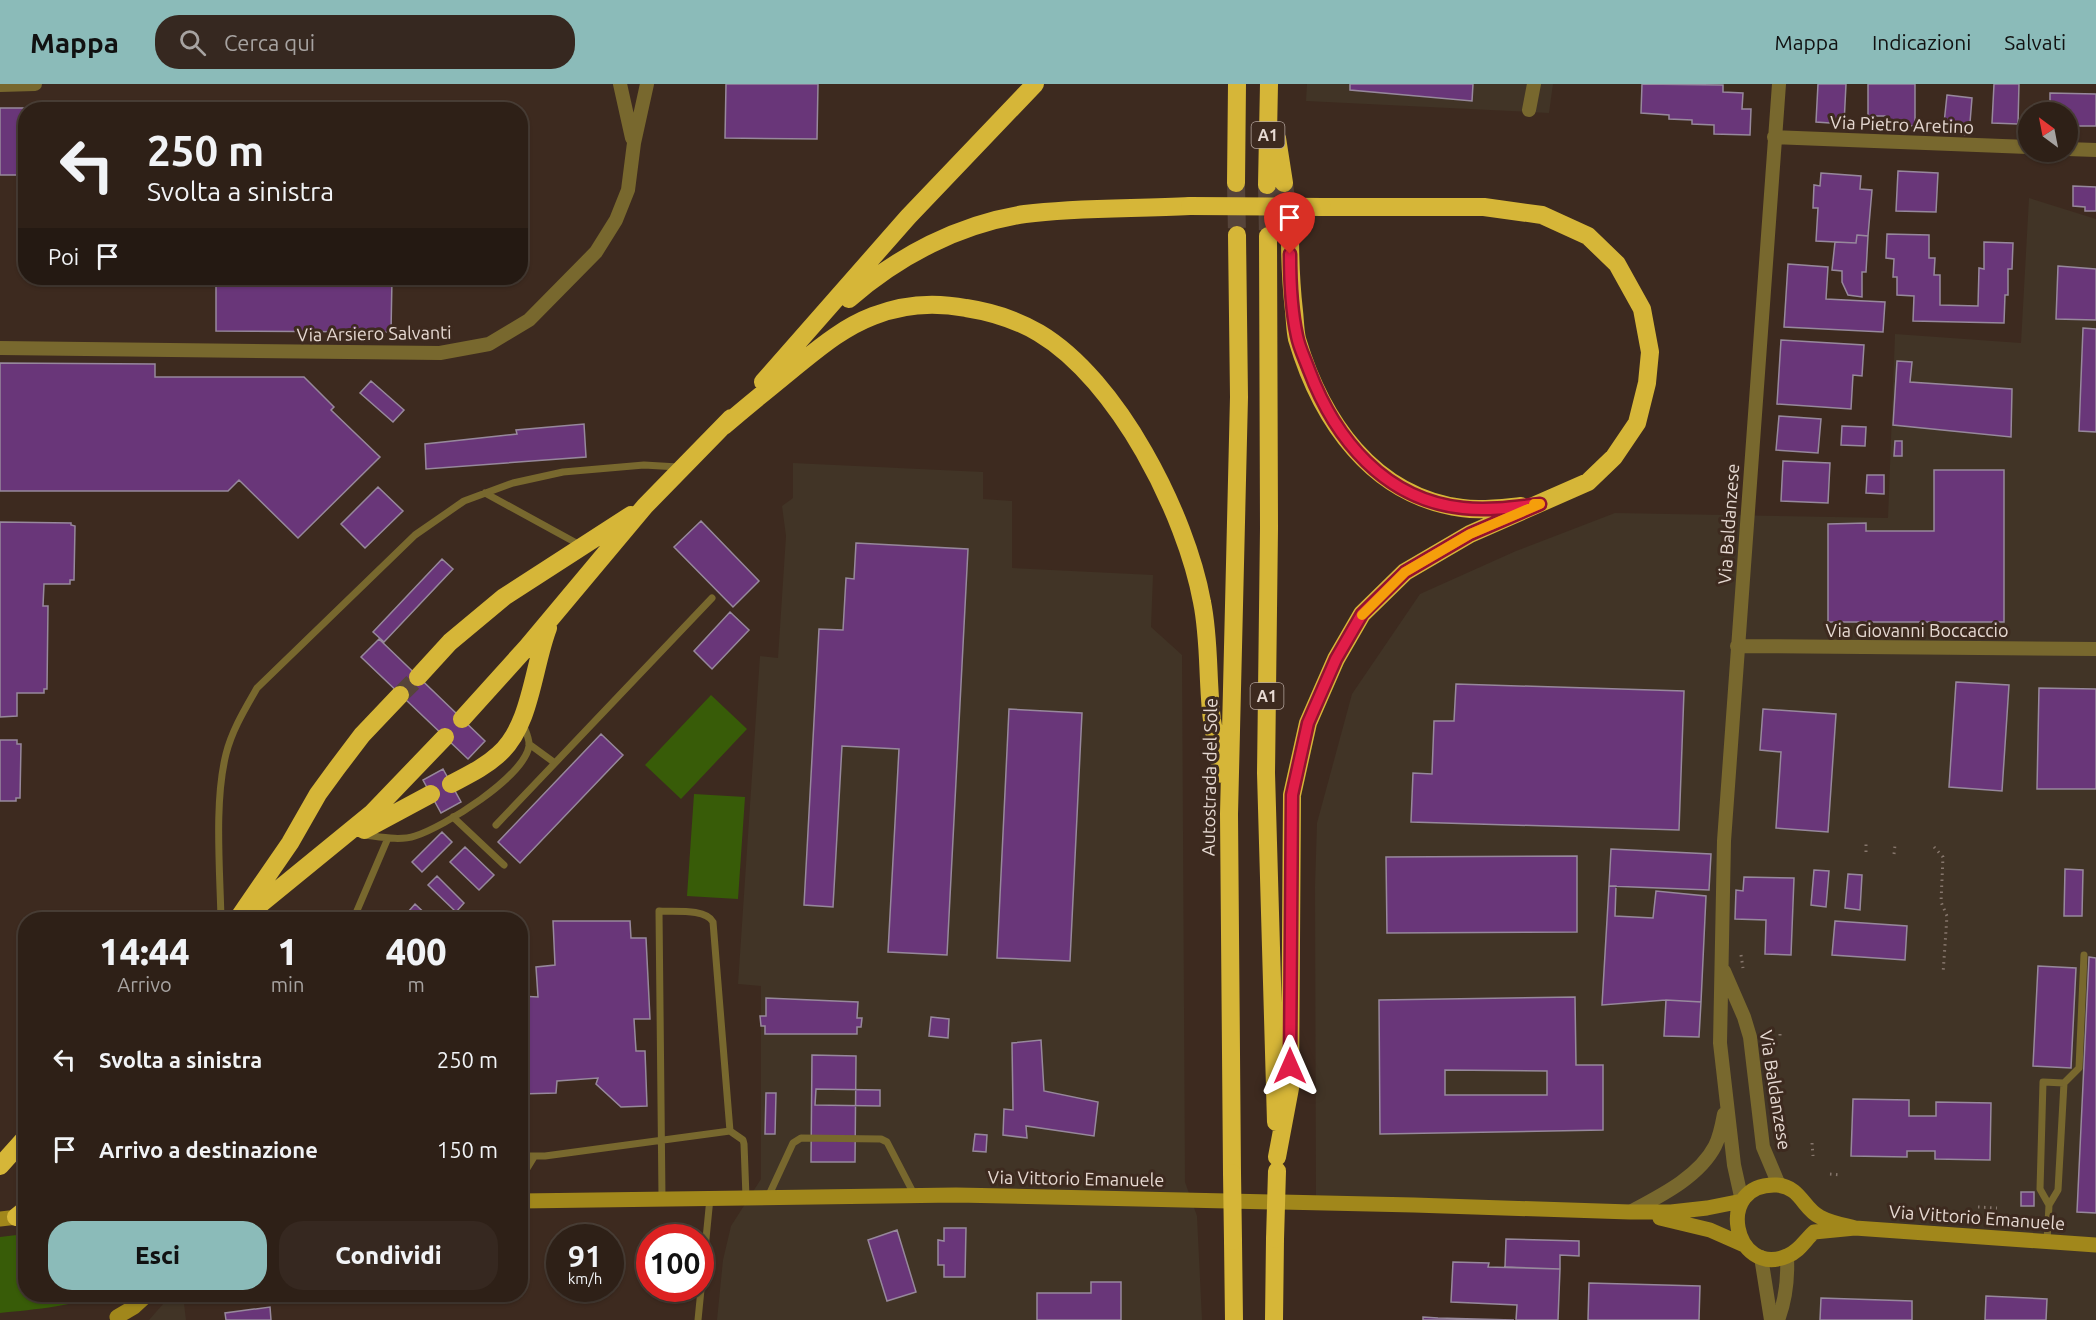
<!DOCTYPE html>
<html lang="it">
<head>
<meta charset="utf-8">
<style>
	:root { --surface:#2e2017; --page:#362820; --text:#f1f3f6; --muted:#a7a3a1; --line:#493e36; --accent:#8bbbb9 }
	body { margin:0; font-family:Ubuntu,sans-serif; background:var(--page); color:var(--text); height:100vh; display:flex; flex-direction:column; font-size:22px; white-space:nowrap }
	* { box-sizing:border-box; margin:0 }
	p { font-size:20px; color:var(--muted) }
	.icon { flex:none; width:33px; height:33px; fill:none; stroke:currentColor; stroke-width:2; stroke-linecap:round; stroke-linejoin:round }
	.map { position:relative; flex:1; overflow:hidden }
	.details { position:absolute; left:18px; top:828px; width:510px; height:390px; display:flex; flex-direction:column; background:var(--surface); border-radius:24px; box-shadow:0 2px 4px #0004,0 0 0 2px var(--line) }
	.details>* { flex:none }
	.guide { position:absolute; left:18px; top:18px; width:510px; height:183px; border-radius:24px; box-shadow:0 2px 4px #0004,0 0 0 2px var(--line); background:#2e2017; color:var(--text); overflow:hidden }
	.needle { width:39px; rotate:328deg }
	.fabs { position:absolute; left:2018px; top:18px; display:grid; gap:12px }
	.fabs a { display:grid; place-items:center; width:60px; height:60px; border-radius:50%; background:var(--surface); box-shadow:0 2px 4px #0004,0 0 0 2px var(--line); font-size:30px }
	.speed { position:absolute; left:546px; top:1140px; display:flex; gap:12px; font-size:30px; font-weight:700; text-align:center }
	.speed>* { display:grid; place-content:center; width:78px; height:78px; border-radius:50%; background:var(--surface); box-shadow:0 2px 4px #0004,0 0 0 2px var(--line); line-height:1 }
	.speed small { font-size:15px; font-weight:400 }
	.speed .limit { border:9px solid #d22; background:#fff; color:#111 }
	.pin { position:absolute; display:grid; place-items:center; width:51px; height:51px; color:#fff; margin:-62px -26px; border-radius:50% 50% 50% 0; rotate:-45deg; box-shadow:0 0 6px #0007 }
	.pin .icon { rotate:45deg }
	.me { position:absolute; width:66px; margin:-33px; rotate:0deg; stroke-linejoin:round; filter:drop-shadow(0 0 4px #0008) }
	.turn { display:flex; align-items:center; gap:21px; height:126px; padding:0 30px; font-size:27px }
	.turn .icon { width:78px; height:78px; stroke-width:2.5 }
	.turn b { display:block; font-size:42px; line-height:51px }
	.then { display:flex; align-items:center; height:57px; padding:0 30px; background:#0003; gap:12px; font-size:22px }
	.eta { display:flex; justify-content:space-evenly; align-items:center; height:102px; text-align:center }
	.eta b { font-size:36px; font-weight:800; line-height:42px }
	.primary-button { display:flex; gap:12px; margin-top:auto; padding:12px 30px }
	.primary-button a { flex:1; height:69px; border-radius:24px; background:var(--accent); color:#111; font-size:24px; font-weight:800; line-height:69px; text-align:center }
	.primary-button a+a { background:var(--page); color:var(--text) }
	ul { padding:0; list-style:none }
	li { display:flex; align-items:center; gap:18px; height:90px; padding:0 30px }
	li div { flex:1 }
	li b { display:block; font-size:22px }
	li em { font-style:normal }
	header { display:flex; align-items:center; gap:36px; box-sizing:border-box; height:84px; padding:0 30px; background:var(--accent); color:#111 }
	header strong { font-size:28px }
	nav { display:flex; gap:33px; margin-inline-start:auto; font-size:21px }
	.search { width:420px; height:54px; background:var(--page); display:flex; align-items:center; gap:15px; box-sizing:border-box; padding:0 21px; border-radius:24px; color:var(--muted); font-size:22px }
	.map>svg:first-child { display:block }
	.industrial { fill:#413426 }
	.green { fill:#385c08 }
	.building { fill:#693679; stroke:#97889c; stroke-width:1.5; fill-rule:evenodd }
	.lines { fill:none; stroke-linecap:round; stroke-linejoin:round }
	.motorway-tunnel { stroke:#56443a; stroke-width:18; stroke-dasharray:18 9; stroke-linecap:butt }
	.path { stroke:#86766c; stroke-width:3; stroke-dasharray:1.5 4.5; stroke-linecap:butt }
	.service { stroke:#78682e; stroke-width:7 }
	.minor { stroke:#78682e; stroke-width:14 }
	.secondary { stroke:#a1871b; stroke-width:15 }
	.motorway { stroke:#d6b638; stroke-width:18 }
	.motorway-bridge { stroke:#d6b638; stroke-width:18 }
	.route-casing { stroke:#92132f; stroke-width:15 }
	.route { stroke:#e11d48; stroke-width:10 }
	.slow { stroke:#f59e0b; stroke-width:10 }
	.labels { text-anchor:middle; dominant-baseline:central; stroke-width:6; stroke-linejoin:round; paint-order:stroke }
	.shield { fill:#3d2a1f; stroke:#b3a49c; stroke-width:1.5 }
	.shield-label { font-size:16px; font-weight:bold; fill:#e6d9d2 }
	.street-label { font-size:18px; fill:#e6d9d2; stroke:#3d2a1f }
</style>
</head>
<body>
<header>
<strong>Mappa</strong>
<div class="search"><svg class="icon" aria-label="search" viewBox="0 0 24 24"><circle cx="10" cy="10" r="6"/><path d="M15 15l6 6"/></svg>Cerca qui</div>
<nav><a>Mappa</a><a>Indicazioni</a><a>Salvati</a></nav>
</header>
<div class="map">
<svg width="2096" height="1236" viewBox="0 0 2096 1236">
	<rect width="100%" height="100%" fill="#3d2a1f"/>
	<path class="industrial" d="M1307 0H1553L1549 29 1306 17Z
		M2029 114 2096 135V1236H1771L1761 1173 1672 1136 1316 1119 1315 803 1317 739 1352 610 1420 510 1516 467 1615 429 1888 434 1895 250 2021 259Z
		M793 379 983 388V415L1012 417V484L1153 491 1151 543 1182 571 1185 1098 1197 1132 1202 1236H717L723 1176 731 1142 761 1095V902L738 900 760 572 778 574 786 452 782 422 793 414Z
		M171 1211H183L186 1236H149Z"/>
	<path class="green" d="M711 611 747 645 681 715 645 681Z
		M694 710 745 713 738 815 687 812Z
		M25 1150 26 1210 92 1211C82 1222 18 1227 0 1229V1153Z"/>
	<path class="building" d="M726 0H818L817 55 725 54Z
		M1350 0H1473L1472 17 1350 6Z
		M1642 0 1723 1V8L1743 9 1742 25H1751L1750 51 1714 50V41L1692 40V36L1669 35V31L1641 29Z
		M1818 0H1846L1844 40 1816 38Z
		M1868 0H1915V42L1885 41V32H1868Z
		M1994 0H2019L2018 40 1992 39Z
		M2050 9 2096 10V42H2067V28H2050Z
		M1947 11 1972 14 1969 51 1943 49Z
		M268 18H346V26H268Z
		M90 20H125V26H90Z
		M0 24H58L26 26V91H0Z
		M1898 87 1938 89 1936 128 1896 127Z
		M1821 89 1861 92 1860 105 1872 106 1868 152 1857 151 1856 159 1816 157 1818 124H1813L1814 101 1820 102Z
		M2073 102 2096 103V127H2085V123L2073 122Z
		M1887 150 1929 151V174H1935L1934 191H1940V221L1978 222 1979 184 1984 185V158L2013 159 2012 185H2008V211H2005L2004 239 1913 237 1914 212 1897 211V193H1893L1894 175 1886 174Z
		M1857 151 1868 152 1866 188H1862V213L1848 211 1842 198V187L1832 186 1835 158 1856 159Z
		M1788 180 1828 183 1826 215 1885 218 1883 248 1784 243Z
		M2058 182 2096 185V236L2056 235Z
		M216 194H392L391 248 216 247Z
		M2083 244 2096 245V348L2079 347Z
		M1781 256 1864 261 1862 292 1853 291 1851 325 1777 320Z
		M1897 277 1912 278 1910 298 2012 305 2011 353 1893 341Z
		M0 279 155 280V293H304L334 323 331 326 380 373 298 454 239 396 228 407H0Z
		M371 297 404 326 393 338 360 309Z
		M1779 332 1821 335 1818 369 1776 366Z
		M584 340 586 373 426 385 425 360 517 350 516 346Z
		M1842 342 1866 343 1865 362 1841 361Z
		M1895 357H1902V372H1894Z
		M1783 377 1830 379 1828 419 1781 417Z
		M1934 386H2004V538H1828V440L1866 439V447H1934Z
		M1867 391H1884V410L1866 409Z
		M378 403 403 427 365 464 341 440Z
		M701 437 759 497 733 523 674 463Z
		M0 438 71 439V441L75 442 74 496H70V500H44L43 522H48L47 605H44V609H17V632L0 633Z
		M856 459 968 465 947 871 888 868 899 665 842 662 833 823 804 821 819 545 843 546 846 494 854 495Z
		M442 475 453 485 384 558 373 548Z
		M730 528 749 546 712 585 694 567Z
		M379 555 485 657 468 675 361 573Z
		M1956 598 2009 601 2002 707 1949 703Z
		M1456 600 1684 607 1679 746 1411 738 1413 689 1432 690 1434 637H1454Z
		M2039 604 2096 605V705H2037Z
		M1009 625 1082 629 1070 877 997 874Z
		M1763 625 1836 630 1828 748 1776 744 1781 668 1760 666Z
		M601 650 623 671 520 779 498 758Z
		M0 656H17V660H21L20 714H16V717H0Z
		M443 685 461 718 441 729 423 696Z
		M442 748 452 758 422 788 412 778Z
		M465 763 494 791 479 806 450 778Z
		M1611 765 1711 770 1709 806 1609 802Z
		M1577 772V848L1387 849 1386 773Z
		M2065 785 2083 786 2082 832H2064Z
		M1814 786 1829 787 1826 823 1811 821Z
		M1848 790 1862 791 1860 826 1845 824Z
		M437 792 464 819 456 828 428 801Z
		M1744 793 1794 794 1791 871 1765 870 1766 836 1735 835 1736 806 1743 807Z
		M1609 802H1616L1615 832 1653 834 1656 807 1706 812 1701 918 1666 916 1602 921Z
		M415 820 432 836H401Z
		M553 837H630L631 854H646L650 935H634L636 967H645L647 1022 621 1023 596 1000 598 994 557 997 556 1009 520 1010V912L538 913 536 883 555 881Z
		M1835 837 1907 842 1905 876 1832 871Z
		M2089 873 2096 874V1129L2077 1128Z
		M2038 882 2076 884 2071 984 2033 982Z
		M1575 913 1576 981H1603V1046L1380 1050 1379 916ZM1445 986 1547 987V1011H1445Z
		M766 914 858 918 857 934H862L861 943H857V950H765V942H761L760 932H766Z
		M1666 916 1701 918 1699 953 1664 952Z
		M931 933 949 935 948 954 929 952Z
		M1041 956 1044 1007 1098 1018 1094 1052 1026 1042 1027 1054 1003 1051 1004 1025 1013 1026 1012 959Z
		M812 971 856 972 855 1078H811Z
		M816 1005 880 1006V1022L815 1021Z
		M766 1009H776L775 1050H765Z
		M1853 1015 1909 1016V1032H1936V1018L1991 1019 1990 1076 1935 1075V1067H1907V1073L1851 1072Z
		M975 1050 987 1051 986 1068 973 1067Z
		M2021 1108H2034V1122H2021Z
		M944 1144H966L965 1193H944V1181H938V1156L944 1157Z
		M897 1146 916 1208 887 1217 868 1156Z
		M1506 1155 1579 1157V1172L1560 1171V1185L1505 1183Z
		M1453 1178 1489 1179 1488 1183 1560 1185 1558 1236H1516L1517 1221 1451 1218Z
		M1091 1198H1121V1236H1037V1209H1091Z
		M1589 1199 1700 1202 1699 1236H1588Z
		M1986 1212 2047 1215 2046 1236H1985Z
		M1821 1214 1912 1217V1236H1820Z
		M270 1223 271 1236H226L225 1229Z
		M1423 1233 1438 1234 1514 1236H1423Z"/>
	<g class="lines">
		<path class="motorway-tunnel" d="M1236 99 1237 151
			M1284 99 1290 150
			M1267 101 1268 152
			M400 611 418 593"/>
		<path class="path" d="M1934 763 1943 773 1941 818 1947 832 1943 890
			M1866 768V758
			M1894 770 1895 761
			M1741 871 1743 884
			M1780 950V956
			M1812 1059 1813 1072
			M1830 1090 1841 1091
			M1978 1123 1997 1124"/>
		<path class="service" d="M485 409 580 461
			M529 660 555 679
			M453 733 504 781
			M496 741 712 514
			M365 751C381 753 400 757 415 752 444 743 524 693 529 662 530 655 525 646 523 640
			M221 836C220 785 214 718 226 670 232 646 245 625 257 604L415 451 464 417 513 399 563 388 644 381 678 383
			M353 836 388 754
			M520 1072H545L730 1047 743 1056 744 1060 746 1113
			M520 1096 534 1073
			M768 1113 793 1059 801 1054 881 1055 887 1058 915 1112
			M662 1114 659 827C673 828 706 824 713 838L730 1047
			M2049 1121 2040 1105 2043 998 2064 999
			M2047 1157 2049 1121 2058 1106 2064 999 2079 984 2084 871
			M698 1236 710 1114"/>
		<path class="minor" d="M620 0 632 54
			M0 1 35 0
			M1529 26 1534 0
			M1774 53 2028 63
			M2067 65 2096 66
			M0 264 440 269 489 260 529 236 596 168 616 136 628 106 634 59 647 0
			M1737 562 2096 565
			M1724 887 1744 933 1750 953 1763 1063 1779 1101
			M1742 1117 1734 1081 1720 959 1724 757 1779 0
			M1630 1128C1660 1112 1699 1093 1715 1062 1720 1052 1722 1041 1724 1030
			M1761 1173 1771 1236
			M1778 1236C1786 1215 1788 1195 1787 1173"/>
		<path class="secondary" d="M520 1117 956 1111 1414 1121 1630 1128H1671L1707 1124 1742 1117
			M1660 1134 1710 1146 1744 1161
			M0 1135 26 1132
			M1855 1144C1844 1141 1831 1139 1820 1133 1803 1125 1801 1103 1777 1101 1713 1098 1734 1195 1787 1172 1800 1167 1805 1156 1814 1148L1855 1144 2096 1161
			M117 1233 134 1223 148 1210"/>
		<path class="motorway" d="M1277 54 1284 99
			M1236 99 1237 0
			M1267 101 1269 0
			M1290 150C1290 176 1291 201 1294 227 1295 236 1295 246 1297 255 1321 336 1372 412 1462 424 1481 427 1501 424 1521 422
			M1268 152 1269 444 1266 689 1276 1038
			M849 215C898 172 959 140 1025 130 1079 123 1135 125 1190 122
			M763 298 908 133 1035 0
			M724 342C747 322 771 303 794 284 819 264 842 244 873 232 903 220 935 218 966 224 992 228 1017 236 1039 249 1118 296 1186 430 1202 518 1210 557 1207 597 1212 636 1215 654 1219 672 1222 690
			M418 593 450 558 504 513 631 431
			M462 635 527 563 645 422 731 334
			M451 700C468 691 485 683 499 670 531 642 533 583 548 544
			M364 746 431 710
			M247 831 372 729 445 653
			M237 836 290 759 318 710 337 684 362 651 400 611
			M1277 1073 1290 1004 1292 711 1308 639 1336 575 1362 530 1405 488 1470 450 1588 398 1614 373 1637 339 1647 299 1650 268 1642 225 1617 180 1588 152 1542 131 1484 123H1322
			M0 1082 26 1053
			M1232 1089 1229 730 1239 313 1237 151
			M16 1133 26 1125
			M1233 1157 1234 1236
			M1274 1236 1275 1155"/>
		<path class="motorway-bridge" d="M1190 122 1322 123
			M1232 1089 1233 1157
			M1275 1155 1277 1087"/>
	</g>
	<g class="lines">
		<g class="route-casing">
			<path id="route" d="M1290 170C1290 196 1291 225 1297 252 1299 263 1305 275 1309 286 1335 355 1385 416 1463 424 1489 427 1515 423 1540 420L1470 450 1405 488 1362 530 1336 575 1308 639 1292 711 1290 982"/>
		</g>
		<use href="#route" class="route"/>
		<path class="slow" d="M1362 531 1405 488 1470 450 1540 420H1534"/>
	</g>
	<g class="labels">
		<g class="shield">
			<rect x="1251.5" y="38" width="33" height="26" rx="4.5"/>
			<rect x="1250.5" y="599" width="33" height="26" rx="4.5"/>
		</g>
		<g class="shield-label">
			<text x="1268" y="51">A1</text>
			<text x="1267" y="612">A1</text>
		</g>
		<g class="street-label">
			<text transform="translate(1902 40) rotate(2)">Via Pietro Aretino</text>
			<text transform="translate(374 249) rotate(-1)">Via Arsiero Salvanti</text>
			<text transform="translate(1728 440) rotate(-86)">Via Baldanzese</text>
			<text x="1917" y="546">Via Giovanni Boccaccio</text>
			<text transform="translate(1209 693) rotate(-89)">Autostrada del Sole</text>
			<text transform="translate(1776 1006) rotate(81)">Via Baldanzese</text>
			<text transform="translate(1076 1094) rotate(1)">Via Vittorio Emanuele</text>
			<text transform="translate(1977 1133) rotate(4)">Via Vittorio Emanuele</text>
		</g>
	</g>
</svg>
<div class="fabs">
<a><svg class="needle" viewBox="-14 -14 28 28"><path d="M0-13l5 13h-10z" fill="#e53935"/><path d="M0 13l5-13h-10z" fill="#a7a3a1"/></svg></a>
</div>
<div class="speed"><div>91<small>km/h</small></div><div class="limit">100</div></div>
<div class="pin" style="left:1290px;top:170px;background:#d93025"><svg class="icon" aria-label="arrive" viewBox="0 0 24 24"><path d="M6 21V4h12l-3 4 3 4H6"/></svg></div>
<svg class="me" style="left:1290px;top:982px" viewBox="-20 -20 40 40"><path d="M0-17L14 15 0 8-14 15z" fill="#e11d48" stroke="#fff" stroke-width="4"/></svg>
<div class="guide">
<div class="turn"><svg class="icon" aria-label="left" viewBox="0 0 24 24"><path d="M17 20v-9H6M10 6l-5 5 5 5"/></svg><div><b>250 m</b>Svolta a sinistra</div></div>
<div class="then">Poi<svg class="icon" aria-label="arrive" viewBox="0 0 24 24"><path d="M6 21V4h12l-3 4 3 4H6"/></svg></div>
</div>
<section class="details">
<div class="eta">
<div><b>14:44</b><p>Arrivo</p></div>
<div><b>1</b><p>min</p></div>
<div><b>400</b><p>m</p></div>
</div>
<ul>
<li><svg class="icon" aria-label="left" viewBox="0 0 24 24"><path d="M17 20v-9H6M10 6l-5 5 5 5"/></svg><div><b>Svolta a sinistra</b></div><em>250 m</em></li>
<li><svg class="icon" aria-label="arrive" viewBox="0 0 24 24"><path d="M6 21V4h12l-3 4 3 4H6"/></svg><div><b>Arrivo a destinazione</b></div><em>150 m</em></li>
</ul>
<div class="primary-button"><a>Esci</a><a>Condividi</a></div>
</section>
</div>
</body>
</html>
